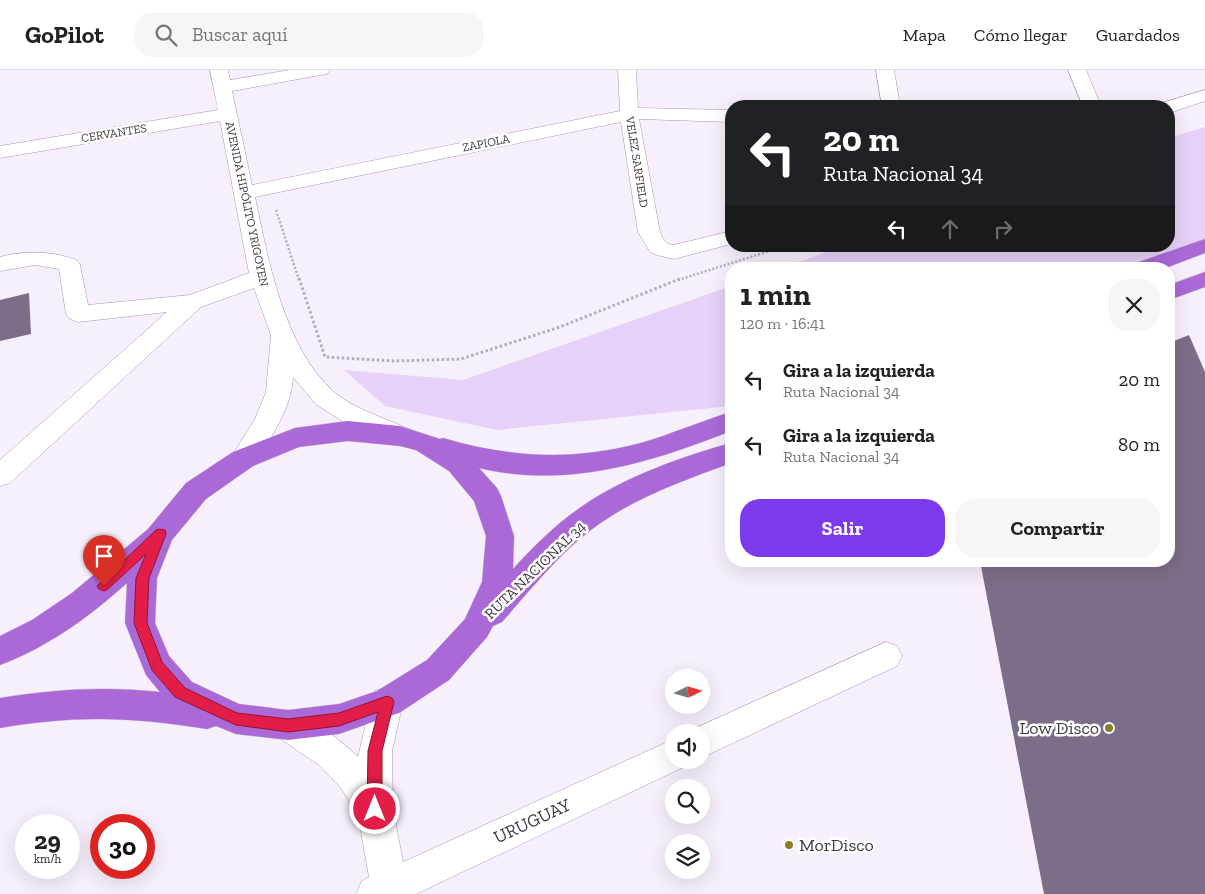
<!DOCTYPE html>
<html lang="es">
<head>
<meta charset="utf-8">
<style>
	:root { --surface:#fff; --page:#f6f6f6; --text:#222; --muted:#767676; --line:#e0e0e0; --accent:#7c3aed }
	body { margin:0; font-family:"Zilla Slab",serif; background:var(--page); color:var(--text); height:100vh; display:flex; flex-direction:column; font-size:19px; white-space:nowrap }
	* { box-sizing:border-box; margin:0 }
	p { font-size:16px; color:var(--muted) }
	.icon { flex:none; width:28px; height:28px; fill:none; stroke:currentColor; stroke-width:2; stroke-linecap:round; stroke-linejoin:round }
	.map { position:relative; flex:1; overflow:hidden }
	.panel { position:absolute; left:725px; top:192px; width:450px; height:305px; display:flex; flex-direction:column; background:var(--surface); border-radius:20px; box-shadow:0 5px 20px #0002 }
	.panel>* { flex:none }
	.hud { position:absolute; left:725px; top:30px; width:450px; height:152px; border-radius:20px; box-shadow:0 5px 20px #0002; background:#202124; color:#fff; overflow:hidden }
	.needle { width:32px; rotate:85deg }
	.controls { position:absolute; left:665px; top:599px; display:grid; gap:10px }
	.controls a { display:grid; place-items:center; width:45px; height:45px; border-radius:50%; background:var(--surface); box-shadow:0 5px 20px #0002; font-size:25px }
	.speed { position:absolute; left:15px; top:744px; display:flex; gap:10px; font-size:25px; font-weight:700; text-align:center }
	.speed>* { display:grid; place-content:center; width:65px; height:65px; border-radius:50%; background:var(--surface); box-shadow:0 5px 20px #0002; line-height:1 }
	.speed small { font-size:12px; font-weight:400 }
	.speed .limit { border:8px solid #d22; background:#fff; color:#111 }
	.pin { position:absolute; display:grid; place-items:center; width:42px; height:42px; color:#fff; margin:-51px -21px; border-radius:50% 50% 50% 0; rotate:-45deg; box-shadow:0 0 5px #0007 }
	.pin .icon { rotate:45deg }
	.me { position:absolute; width:55px; margin:-28px; rotate:0deg; stroke-linejoin:round; filter:drop-shadow(0 0 4px #0008) }
	.turn { display:flex; align-items:center; gap:18px; height:105px; padding:0 15px; font-size:22px }
	.turn .icon { width:65px; height:65px; stroke-width:2.5 }
	.turn b { display:block; font-size:35px; line-height:42px }
	.lanes { display:flex; align-items:center; height:48px; padding:0 15px; background:#0003; justify-content:center; gap:25px; direction:ltr }
	.lanes .off { opacity:.35 }
	.round { display:grid; place-items:center; flex:none; width:52px; height:52px; border-radius:20px; background:var(--page) }
	.overview { display:flex; align-items:center; justify-content:space-between; height:85px; padding:0 15px }
	h1 { font-size:30px; font-weight:700; line-height:38px }
	.action { display:flex; gap:10px; margin-top:auto; padding:10px 15px }
	.action a { flex:1; height:58px; border-radius:20px; background:var(--accent); color:#fff; font-size:20px; font-weight:700; line-height:58px; text-align:center }
	.action a+a { background:var(--page); color:var(--text) }
	ul { padding:0; list-style:none }
	li { display:flex; align-items:center; gap:15px; height:65px; padding:0 15px }
	li div { flex:1 }
	li b { display:block; font-size:19px }
	li em { font-style:normal }
	header { display:flex; align-items:center; gap:30px; box-sizing:border-box; height:70px; padding:0 25px; background:var(--surface); border-bottom:1px solid var(--line) }
	header strong { font-size:24px }
	nav { display:flex; gap:28px; margin-inline-start:auto; font-size:18px }
	.search { width:350px; height:45px; background:var(--page); display:flex; align-items:center; gap:12px; box-sizing:border-box; padding:0 18px; border-radius:20px; color:var(--muted); font-size:19px }
	.map>svg:first-child { display:block }
	.green { fill:#e7d1f8 }
	.building { fill:#7c6e88 }
	.lines { fill:none; stroke-linecap:round; stroke-linejoin:round }
	.minor-casing { stroke:#a596b2; stroke-width:1 }
	.highway-casing { stroke:#d1cfd2; stroke-width:1 }
	.path-far1 { stroke:#b4adb9; stroke-width:2.5; stroke-dasharray:2 2; stroke-linecap:butt }
	.path { stroke:#b4adb9; stroke-width:3; stroke-dasharray:2.5 2.5; stroke-linecap:butt }
	.minor { fill:#fff; fill-rule:evenodd }
	.highway { fill:#aa69d7; fill-rule:evenodd }
	.route { fill:#e11d48; stroke:#92132f }
	.poi-dot { fill:#8e7f26; stroke:#fff; stroke-width:2 }
	.labels { text-anchor:middle; dominant-baseline:central; stroke-width:5; stroke-linejoin:round; paint-order:stroke }
	.far-street-label { font-size:12px; fill:#3f3944; stroke:#fff }
	.street-label { font-size:15px; fill:#3f3944; stroke:#fff }
	.near-poi-label { font-size:18px; fill:#3f3944; stroke:#fff; text-anchor:end }
	.near-street-label { font-size:18px; fill:#3f3944; stroke:#fff }
</style>
</head>
<body>
<header>
<strong>GoPilot</strong>
<div class="search"><svg class="icon" aria-label="search" viewBox="0 0 24 24"><circle cx="10" cy="10" r="6"/><path d="M15 15l6 6"/></svg>Buscar aquí</div>
<nav><a>Mapa</a><a>Cómo llegar</a><a>Guardados</a></nav>
</header>
<div class="map">
<svg width="1205" height="824" viewBox="0 0 1205 824">
	<rect width="100%" height="100%" fill="#f7f0fc"/>
	<path class="green" d="M1205 57V174L1135 199H779L843 176H1169V68Z
		M731 216V336L497 360 385 336 344 300 463 310Z"/>
	<path class="building" d="M29 223 31 264 0 271V230Z
		M1189 265 1205 302V824H1044L980 491H1169V273Z"/>
	<g class="lines">
		<g class="minor-casing">
			<path id="minor" d="M210 0H228L230 10 290 0H330L327 4 321 5 232 21 252 115 620 41 618 0H636L638 38 731 40V52L639 49 660 162C663 169 666 175 674 175L731 161V174L674 189 657 185 650 182 638 162 621 52 255 127C268 189 284 278 334 322 354 339 385 348 409 359L413 366 409 373 400 376 391 373 344 352 317 335 293 307C291 341 270 368 253 396L243 399 233 396 230 389 255 349 266 322 271 265 254 218 201 237 10 413 0 416V390L167 242 78 252 70 249 66 244 59 199 35 195 0 201V187C27 180 51 181 77 190L80 195 88 235 190 225 249 203 220 51 0 88V76L218 40Z
				M876 0H894L900 36H882Z
				M1068 0H1086L1101 36H1083Z
				M1205 20V31L1169 43V36H1160L1162 33Z
				M886 572 897 576 902 586 897 596 701 688V662H688L689 661Z
				M387 617 399 621 403 632 392 681 393 739 403 792 674 669V690H689L686 696 416 824H356L362 811 369 807 358 745 341 718 319 695 276 666 271 655 276 644 288 640C314 649 338 668 358 687L371 632 375 621Z"/>
		</g>
		<g class="highway-casing">
			<path id="highway" d="M1205 169V183L1163 199H1130L1133 194Z
				M1205 202V217L1169 230V215Z
				M731 342V361C650 393 566 419 479 398L497 418 501 426 514 466 513 499C534 476 557 453 584 435 625 407 683 386 731 373V393C688 409 644 424 605 450 565 476 534 516 502 552L493 556 487 567 449 610 399 643 387 647 339 664 288 670 236 664 216 656 207 659C131 647 76 645 0 658V628C54 619 106 616 160 622L146 605 125 553 127 513C89 547 48 577 0 595V566L32 550 72 523 148 459 186 413 233 382 295 358 348 351 400 356 440 369 443 368C511 388 572 391 641 373 672 364 701 351 731 342ZM348 371 400 376 416 380 449 401 474 431 486 466 482 512 465 549 427 590 377 621 339 634 288 640 239 634 192 612 169 586 155 553 157 508 172 470 206 429 253 396 299 377Z"/>
		</g>
		<path class="path-far1" d="M276 140 299 210
			M678 210 785 176"/>
		<path class="path" d="M299 208 325 287 395 291 461 289 560 257 682 208"/>
		<use href="#minor" class="minor"/>
		<use href="#highway" class="highway"/>
	</g>
	<path class="route" d="M160 459 165 460 166 464 149 508 147 553 162 592 185 618 237 643 288 649 339 643 387 626 392 628 394 632 382 681V739L380 744 375 747 370 744 367 739 368 681 378 642 339 656 288 662 236 655 175 627 152 600 134 553 136 508 146 484 108 519 104 521 99 519 97 516 156 460Z"/>
	<g class="poi-dot">
		<circle cx="1109" cy="658" r="5"/>
		<circle cx="789" cy="775" r="5"/>
	</g>
	<g class="labels">
		<g class="far-street-label">
			<text transform="translate(114 63) rotate(-9)">CERVANTES</text>
			<text transform="translate(486 73) rotate(-11)">ZAPIOLA</text>
			<text transform="translate(637 92) rotate(81)">VELEZ SARFIELD</text>
			<text transform="translate(247 134) rotate(78)">AVENIDA HIPÓLITO YRIGOYEN</text>
		</g>
		<g class="street-label">
			<text transform="translate(535 500) rotate(-44)">RUTA NACIONAL 34</text>
		</g>
		<g class="near-poi-label">
			<text x="1099" y="658">Low Disco</text>
			<text x="799" y="775" text-anchor="start">MorDisco</text>
		</g>
		<g class="near-street-label">
			<text transform="translate(532 751) rotate(-25)">URUGUAY</text>
		</g>
	</g>
</svg>
<div class="controls">
<a><svg class="needle" viewBox="-14 -14 28 28"><path d="M0-13l5 13h-10z" fill="#e53935"/><path d="M0 13l5-13h-10z" fill="#767676"/></svg></a>
<a><svg class="icon" aria-label="sound" viewBox="0 0 24 24"><path d="M4 9h4l5-4v14l-5-4H4zM17 9q2 3 0 6"/></svg></a>
<a><svg class="icon" aria-label="search" viewBox="0 0 24 24"><circle cx="10" cy="10" r="6"/><path d="M15 15l6 6"/></svg></a>
<a><svg class="icon" aria-label="layers" viewBox="0 0 24 24"><path d="M12 4l9 5-9 5-9-5zM3 14l9 5 9-5"/></svg></a>
</div>
<div class="speed"><div>29<small>km/h</small></div><div class="limit">30</div></div>
<div class="pin" style="left:104px;top:516px;background:#d93025"><svg class="icon" aria-label="arrive" viewBox="0 0 24 24"><path d="M6 21V4h12l-3 4 3 4H6"/></svg></div>
<svg class="me" style="left:375px;top:739px" viewBox="-20 -20 40 40"><circle r="17" fill="#e11d48" stroke="#fff" stroke-width="3"/><path d="M0-11L8 9 0 5-8 9z" fill="#fff"/></svg>
<div class="hud">
<div class="turn"><svg class="icon" aria-label="left" viewBox="0 0 24 24"><path d="M17 20v-9H6M10 6l-5 5 5 5"/></svg><div><b>20 m</b>Ruta Nacional 34</div></div>
<div class="lanes"><svg class="icon" aria-label="left" viewBox="0 0 24 24"><path d="M17 20v-9H6M10 6l-5 5 5 5"/></svg><svg class="icon off" aria-label="ahead" viewBox="0 0 24 24"><path d="M12 20V5M6 11l6-6 6 6"/></svg><svg class="icon off" aria-label="right" viewBox="0 0 24 24"><path d="M7 20v-9h11M14 6l5 5-5 5"/></svg></div>
</div>
<section class="panel">
<div class="overview"><div><h1>1 min</h1><p>120 m · 16:41</p></div><a class="round"><svg class="icon" aria-label="close" viewBox="0 0 24 24"><path d="M6 6l12 12M18 6L6 18"/></svg></a></div>
<ul>
<li><svg class="icon" aria-label="left" viewBox="0 0 24 24"><path d="M17 20v-9H6M10 6l-5 5 5 5"/></svg><div><b>Gira a la izquierda</b><p>Ruta Nacional 34</p></div><em>20 m</em></li>
<li><svg class="icon" aria-label="left" viewBox="0 0 24 24"><path d="M17 20v-9H6M10 6l-5 5 5 5"/></svg><div><b>Gira a la izquierda</b><p>Ruta Nacional 34</p></div><em>80 m</em></li>
</ul>
<div class="action"><a>Salir</a><a>Compartir</a></div>
</section>
</div>
</body>
</html>
